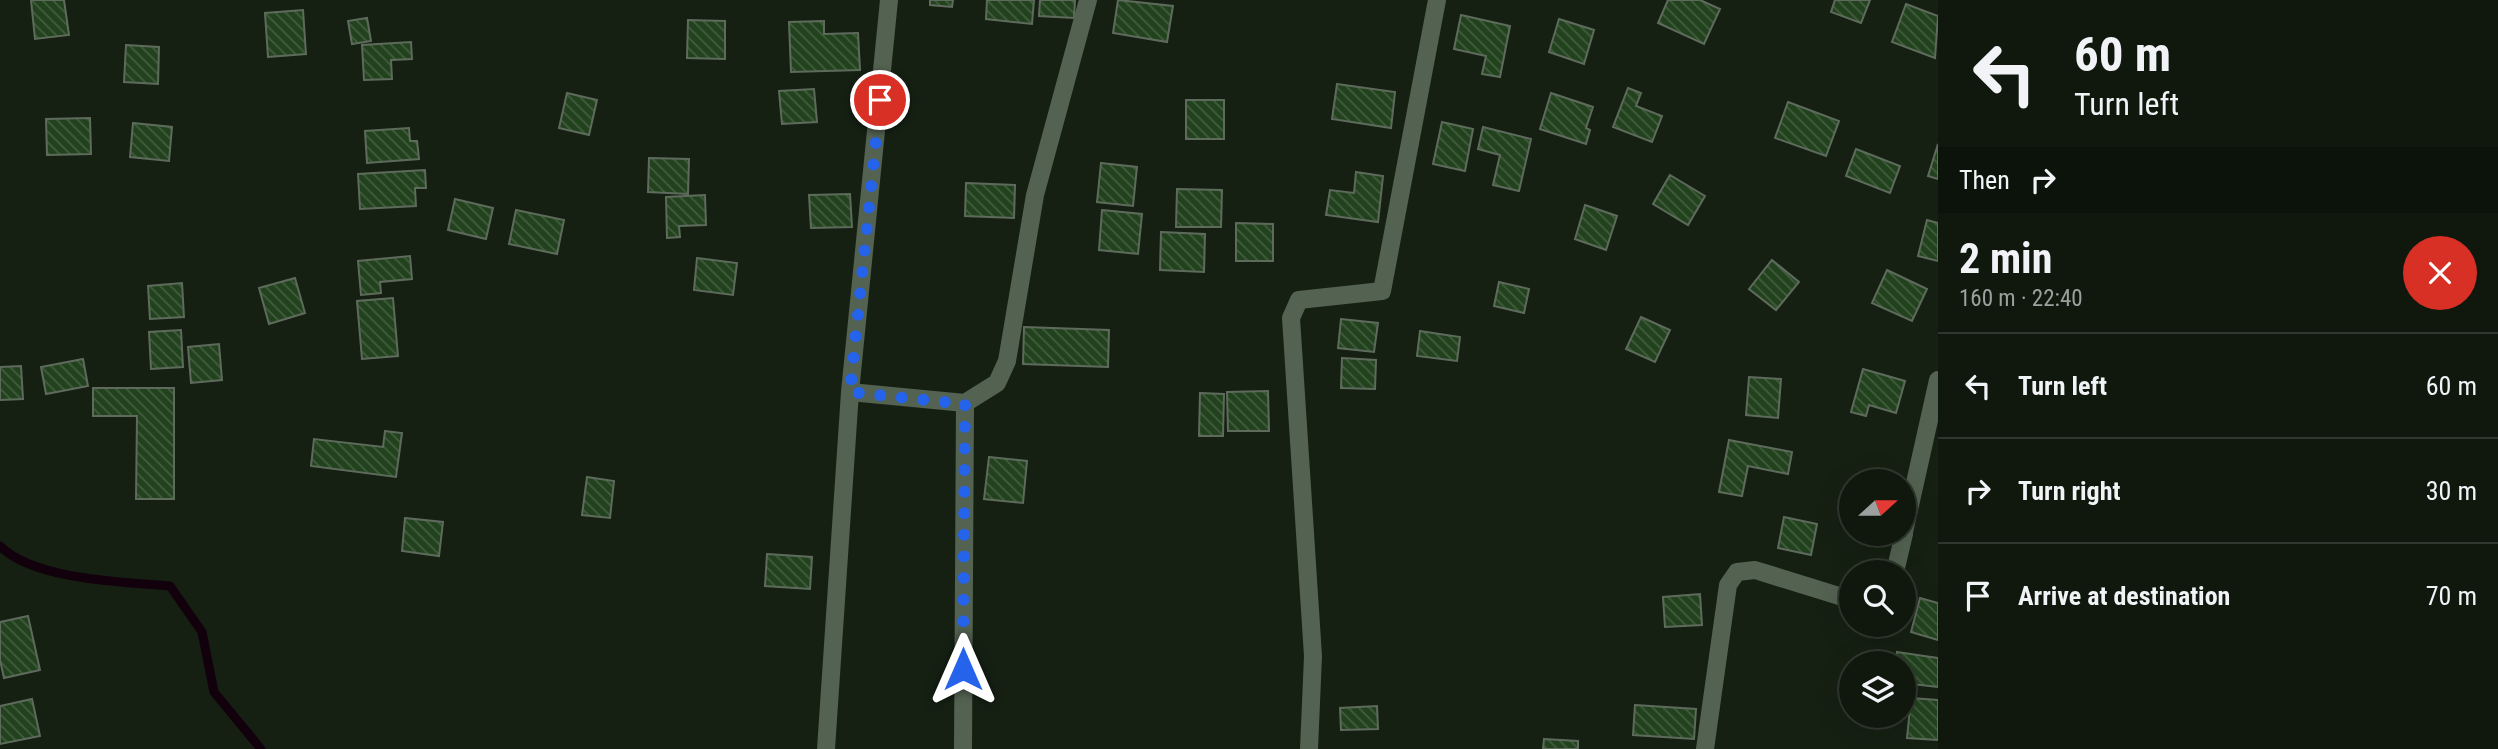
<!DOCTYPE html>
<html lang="en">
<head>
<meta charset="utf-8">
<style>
	:root { --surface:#10180e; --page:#192117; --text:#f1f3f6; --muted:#9ca09e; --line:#30372e }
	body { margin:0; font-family:"Roboto Condensed",sans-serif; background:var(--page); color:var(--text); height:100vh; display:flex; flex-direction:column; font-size:26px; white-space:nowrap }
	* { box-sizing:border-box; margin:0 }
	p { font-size:23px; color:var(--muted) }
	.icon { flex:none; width:38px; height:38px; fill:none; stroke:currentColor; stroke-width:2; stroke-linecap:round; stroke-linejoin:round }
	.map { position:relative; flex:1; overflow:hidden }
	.sheet { display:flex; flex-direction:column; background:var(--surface); width:560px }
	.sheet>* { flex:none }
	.top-card { background:#10180e; color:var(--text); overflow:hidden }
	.needle { width:46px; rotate:69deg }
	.fabs { position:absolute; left:1839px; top:469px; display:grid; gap:14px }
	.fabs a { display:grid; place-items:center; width:77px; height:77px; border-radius:50%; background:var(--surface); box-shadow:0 7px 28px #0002,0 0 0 2px var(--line); font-size:35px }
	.pin { position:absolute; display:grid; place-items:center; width:60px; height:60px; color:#fff; margin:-30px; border:4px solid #fff; border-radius:50%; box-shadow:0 2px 7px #0007 }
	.me { position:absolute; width:77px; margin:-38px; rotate:0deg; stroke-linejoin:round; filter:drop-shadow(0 0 5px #0008) }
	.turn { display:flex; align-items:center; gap:24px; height:147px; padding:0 21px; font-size:32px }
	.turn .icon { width:91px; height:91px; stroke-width:2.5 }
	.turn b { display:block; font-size:49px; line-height:60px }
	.then { display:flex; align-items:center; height:66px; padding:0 21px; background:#0003; gap:14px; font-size:26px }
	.round { display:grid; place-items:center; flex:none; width:74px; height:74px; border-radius:37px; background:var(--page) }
	.summary { display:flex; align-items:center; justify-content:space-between; height:119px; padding:0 21px }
	h1 { font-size:42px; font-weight:700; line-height:52px }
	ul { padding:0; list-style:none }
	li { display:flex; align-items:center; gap:21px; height:105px; padding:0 21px; border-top:2px solid var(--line) }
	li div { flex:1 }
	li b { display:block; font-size:26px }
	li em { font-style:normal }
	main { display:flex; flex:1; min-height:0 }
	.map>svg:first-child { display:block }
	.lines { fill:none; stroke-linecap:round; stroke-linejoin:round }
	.stream { stroke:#12000c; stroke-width:9 }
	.building { fill:url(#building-back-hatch); stroke:#5e6b5c; stroke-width:2 }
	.street { stroke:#536251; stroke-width:18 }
	.route { stroke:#2563eb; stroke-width:12; stroke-dasharray:0 21.6 }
</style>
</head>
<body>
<main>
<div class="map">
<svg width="1938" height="749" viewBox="0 0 1938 749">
	<defs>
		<pattern id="building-back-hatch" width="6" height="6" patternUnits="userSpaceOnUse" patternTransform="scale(1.75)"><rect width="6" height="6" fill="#22421e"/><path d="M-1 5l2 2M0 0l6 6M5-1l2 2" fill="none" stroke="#425d3e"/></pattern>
	</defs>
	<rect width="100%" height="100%" fill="#152013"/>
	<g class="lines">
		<path class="stream" d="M0 546C34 580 123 582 170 586L202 632 214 692 261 749"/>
	</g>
	<path class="building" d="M31 0H64L69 35 35 39Z
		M930 0H953L952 7 930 5Z
		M987 0H1034L1032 24 986 19Z
		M1040 0H1075L1074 18 1039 16Z
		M1118 0 1173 6 1167 42 1113 33Z
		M1668 0H1700L1720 9 1704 44 1658 23Z
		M1835 0H1870L1861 23 1831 12Z
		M1906 4 1938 16 1935 58 1892 42Z
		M303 10 306 54 268 57 265 13Z
		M1461 15 1510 26 1500 77 1482 74 1486 56 1454 49Z
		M367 18 371 41 352 44 348 21Z
		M1559 19 1594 30 1584 64 1549 52Z
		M688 20 725 21V59L687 58Z
		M824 21V34L858 33 860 70 791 72 789 22Z
		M411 42 412 59 391 60 392 79 364 80 362 45Z
		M126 45 159 47 158 84 124 82Z
		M1337 84 1395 92 1391 128 1332 119Z
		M1628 88 1641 93 1636 106 1662 116 1652 142 1613 127Z
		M814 89 817 122 782 124 779 91Z
		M567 93 597 100 589 135 559 128Z
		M1551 93 1593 107 1586 128 1590 130 1586 144 1540 129Z
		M1186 100H1224V139H1186Z
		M1788 102 1839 121 1826 156 1775 138Z
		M90 118 91 154 47 155 46 119Z
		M1442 122 1473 129 1465 171 1433 164Z
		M133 123 172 127 169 161 130 157Z
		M1483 127 1531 139 1519 191 1493 185 1500 155 1478 149Z
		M409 128 410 141H417L419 159 367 163 365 131Z
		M1938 144V179L1928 176Z
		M1856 149 1900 166 1890 193 1846 176Z
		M649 158 689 159 688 194 648 192Z
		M1101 163 1137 167 1133 206 1097 202Z
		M425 170 426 188H415L416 206 360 209 358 174Z
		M1356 172 1383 176 1378 222 1326 215 1330 190 1354 193Z
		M1670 175 1705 196 1688 225 1653 204Z
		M966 183 1015 185 1014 218 965 216Z
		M1177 189 1222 190 1221 227H1176Z
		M850 194 852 227 811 228 809 195Z
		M705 195 706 225 679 226 680 237 667 238 666 197Z
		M455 199 493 208 486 239 448 230Z
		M1585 205 1617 216 1606 250 1575 239Z
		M516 210 564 220 557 254 509 244Z
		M1102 210 1142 214 1138 254 1099 250Z
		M1927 220 1938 223V261L1918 256Z
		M1236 223 1273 224V261H1236Z
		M1161 232 1205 234 1204 272 1160 270Z
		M410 256 412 279 380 282 381 293 361 295 358 261Z
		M697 258 737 263 733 295 694 290Z
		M1772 260 1799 282 1776 310 1749 289Z
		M1887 270 1927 289 1912 321 1872 303Z
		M295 278 305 313 269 324 259 288Z
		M1499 282 1529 289 1524 313 1494 306Z
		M182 283 184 317 150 319 148 286Z
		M393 298 398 356 362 359 357 301Z
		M1641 317 1670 330 1655 362 1626 349Z
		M1341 319 1378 323 1374 352 1338 348Z
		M1024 327 1109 330 1108 367 1023 364Z
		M181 330 183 367 151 369 149 332Z
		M1420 331 1460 337 1457 361 1417 356Z
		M219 344 222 380 191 383 188 347Z
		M1342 358 1376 360 1375 389 1341 388Z
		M83 359 88 386 46 394 41 367Z
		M21 366 23 399 0 400V367Z
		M1863 369 1905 381 1896 413 1869 405 1866 416 1851 412Z
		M1749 377 1781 379 1778 418 1746 415Z
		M93 388H174V499H136L137 416H93Z
		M1268 391 1269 431H1228L1227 392Z
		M1200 393 1224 394 1223 436H1199Z
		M385 431 402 433 396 477 311 466 314 439 383 447Z
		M1729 440 1792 452 1788 474 1748 466 1742 496 1719 492Z
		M989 457 1027 461 1023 503 984 499Z
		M587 477 614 481 610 518 582 515Z
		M1784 517 1817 524 1811 555 1778 548Z
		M405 518 443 522 439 556 402 551Z
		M767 554 812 557 810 589 765 586Z
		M1700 594 1702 625 1665 627 1663 597Z
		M1920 598 1938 603V640L1911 632Z
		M28 616 40 670 4 678 0 660V622Z
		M1897 652 1938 658V687L1904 683V663H1896Z
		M1911 698 1938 700V740L1907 738Z
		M32 699 40 736 0 744V706Z
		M1635 705 1696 709 1694 739 1633 735Z
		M1377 706 1378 729 1341 730 1340 708Z
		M1544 739 1578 741V749H1543Z"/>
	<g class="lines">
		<path class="street" d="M850 392 965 403 997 383 1007 361 1035 195 1088 0
			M1904 532 1938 380
			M1895 572 1904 534
			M826 749 850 392 889 0
			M963 749 965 403
			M1309 749 1313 656 1291 318 1299 300 1382 291 1437 0
			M1705 749 1728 585 1737 572 1755 570 1852 600"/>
	</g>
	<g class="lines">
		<path class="route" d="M880 100 850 392 965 404 963 669"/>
	</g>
</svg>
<div class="fabs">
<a><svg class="needle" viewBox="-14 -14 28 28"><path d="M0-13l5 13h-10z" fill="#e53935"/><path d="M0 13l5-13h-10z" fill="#9ca09e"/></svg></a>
<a><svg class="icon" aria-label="search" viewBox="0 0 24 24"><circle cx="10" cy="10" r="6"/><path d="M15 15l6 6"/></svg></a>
<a><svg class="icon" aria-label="layers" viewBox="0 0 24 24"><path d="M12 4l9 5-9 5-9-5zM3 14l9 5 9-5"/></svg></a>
</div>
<div class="pin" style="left:880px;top:100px;background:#d93025"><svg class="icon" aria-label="arrive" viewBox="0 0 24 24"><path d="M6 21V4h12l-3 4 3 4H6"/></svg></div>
<svg class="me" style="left:963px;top:669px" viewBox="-20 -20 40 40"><path d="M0-17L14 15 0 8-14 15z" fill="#2563eb" stroke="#fff" stroke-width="4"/></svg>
</div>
<section class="sheet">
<div class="top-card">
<div class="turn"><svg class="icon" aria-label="left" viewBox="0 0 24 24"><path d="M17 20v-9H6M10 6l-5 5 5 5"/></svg><div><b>60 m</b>Turn left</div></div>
<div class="then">Then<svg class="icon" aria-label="right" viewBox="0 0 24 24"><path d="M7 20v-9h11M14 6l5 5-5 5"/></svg></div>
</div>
<div class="summary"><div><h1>2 min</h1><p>160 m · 22:40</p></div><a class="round" style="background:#d93025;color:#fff"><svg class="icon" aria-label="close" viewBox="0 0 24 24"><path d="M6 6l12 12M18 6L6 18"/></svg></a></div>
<ul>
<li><svg class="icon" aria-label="left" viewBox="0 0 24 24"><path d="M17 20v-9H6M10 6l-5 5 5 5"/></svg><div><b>Turn left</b></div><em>60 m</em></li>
<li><svg class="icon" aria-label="right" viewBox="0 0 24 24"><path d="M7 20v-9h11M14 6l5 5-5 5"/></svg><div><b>Turn right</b></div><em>30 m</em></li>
<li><svg class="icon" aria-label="arrive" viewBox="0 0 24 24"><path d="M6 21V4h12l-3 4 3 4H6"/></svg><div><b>Arrive at destination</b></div><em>70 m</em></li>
</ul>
</section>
</main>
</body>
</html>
